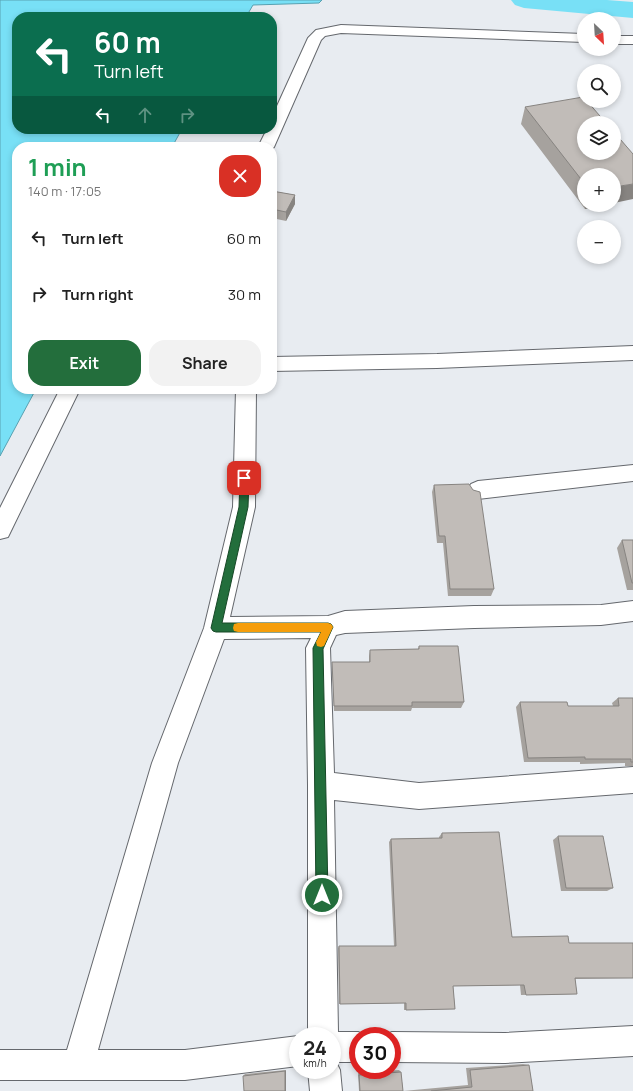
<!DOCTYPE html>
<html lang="en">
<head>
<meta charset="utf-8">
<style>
	:root { --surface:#fff; --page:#f2f2f2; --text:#222; --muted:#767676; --accent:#236e3c }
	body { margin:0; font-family:Manrope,sans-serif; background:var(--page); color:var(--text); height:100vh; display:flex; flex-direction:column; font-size:15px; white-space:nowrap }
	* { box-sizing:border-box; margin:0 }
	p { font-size:13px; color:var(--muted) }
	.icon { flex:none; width:22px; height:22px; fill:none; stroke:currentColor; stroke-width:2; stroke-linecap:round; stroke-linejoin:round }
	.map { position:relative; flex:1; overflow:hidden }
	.drawer { position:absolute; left:12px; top:142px; width:265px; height:252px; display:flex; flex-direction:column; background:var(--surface); border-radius:16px; box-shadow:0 2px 6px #0003 }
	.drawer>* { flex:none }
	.banner { position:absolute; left:12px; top:12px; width:265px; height:122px; border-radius:16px; box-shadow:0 2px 6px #0003; background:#0b6e4f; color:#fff; overflow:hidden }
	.needle { width:26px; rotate:155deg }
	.buttons { position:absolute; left:577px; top:12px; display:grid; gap:8px }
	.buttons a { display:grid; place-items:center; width:44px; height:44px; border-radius:50%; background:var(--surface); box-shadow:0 2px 6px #0003; font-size:20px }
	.speed { position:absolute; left:289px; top:1027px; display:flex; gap:8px; font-size:20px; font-weight:700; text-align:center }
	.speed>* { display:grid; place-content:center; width:52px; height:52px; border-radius:50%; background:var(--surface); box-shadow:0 2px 6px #0003; line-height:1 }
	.speed small { font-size:10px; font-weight:400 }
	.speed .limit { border:6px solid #d22; background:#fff; color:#111 }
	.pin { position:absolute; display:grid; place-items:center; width:34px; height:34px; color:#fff; margin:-17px; border-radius:8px; box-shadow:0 2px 6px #0006 }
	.me { position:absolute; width:44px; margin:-22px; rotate:0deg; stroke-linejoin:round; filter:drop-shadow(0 0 3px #0008) }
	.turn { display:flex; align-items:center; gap:14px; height:84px; padding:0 16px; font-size:18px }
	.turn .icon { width:52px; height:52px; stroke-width:2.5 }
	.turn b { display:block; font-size:28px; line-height:34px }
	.lanes { display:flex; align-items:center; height:38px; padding:0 16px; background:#0003; justify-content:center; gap:20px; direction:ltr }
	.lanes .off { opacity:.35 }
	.round { display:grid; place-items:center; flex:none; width:42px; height:42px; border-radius:16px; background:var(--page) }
	.head { display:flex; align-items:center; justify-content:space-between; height:68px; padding:0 16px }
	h1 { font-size:24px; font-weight:700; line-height:30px; color:#1e9e55 }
	.primary-button { display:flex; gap:8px; margin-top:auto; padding:8px 16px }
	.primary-button a { flex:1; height:46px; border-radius:16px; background:var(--accent); color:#fff; font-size:16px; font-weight:700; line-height:46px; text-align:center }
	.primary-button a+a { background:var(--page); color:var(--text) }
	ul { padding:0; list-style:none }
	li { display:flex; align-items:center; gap:12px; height:56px; padding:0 16px }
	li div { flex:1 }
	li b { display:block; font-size:15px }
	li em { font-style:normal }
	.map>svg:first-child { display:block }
	.water { fill:#78e0f6; stroke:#58a1b1 }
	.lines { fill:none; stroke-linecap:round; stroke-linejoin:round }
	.river { fill:#78e0f6; fill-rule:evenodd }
	.minor-casing { stroke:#65686d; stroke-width:2 }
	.minor { fill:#fff; fill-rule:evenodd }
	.wall { fill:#a6a29e }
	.shaded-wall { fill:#878481 }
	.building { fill:#c1bcb8; stroke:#878481 }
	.route { fill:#236e3c; stroke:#174827 }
	.slow { fill:#f59e0b }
</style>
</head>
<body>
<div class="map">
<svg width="633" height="1091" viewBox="0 0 633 1091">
	<rect width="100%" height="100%" fill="#e8ecf1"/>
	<path class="water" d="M0 0H322L319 3 253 5 246 17H17V129H182L172 147H17V389H36L0 456Z"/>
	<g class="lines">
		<path class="river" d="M511 0H607L633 2V18L524 8 515 5Z"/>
		<g class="minor-casing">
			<path id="minor" d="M341 25 584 34V42L341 33 325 36 321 40 274 147 272 149V147H258L267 129H272V117L308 38 316 30Z
				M614 36H633V44H614Z
				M633 346V360L437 368 272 371V357L437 354Z
				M60 389H80L8 537 0 539V508Z
				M236 389H256L255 507 230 617 328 616 345 611 474 606 601 605 633 601V621L601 625 474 628 345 633 336 635 330 648 334 773 419 783 633 767V793L419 809 334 800 338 1032H358L368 1036H358V1062H336L340 1070 342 1091H310L308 1070H332V1036H308V785L306 648 311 638 224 639 178 763 98 1050H185L298 1036V1066L185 1080H0V1050H67L152 763 204 628 233 507Z
				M633 465V481L478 499 471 496 467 490 471 484 478 481Z
				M633 1026V1056L505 1063 392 1062V1036H382L392 1032 505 1033Z"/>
		</g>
		<use href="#minor" class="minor"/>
	</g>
	<path class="wall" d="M525 107 584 175V205H605L585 209 521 124Z
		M272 191 295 195V204L286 221 272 218Z
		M434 485 494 589 491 596H448L443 543H437L432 492Z
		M622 540H633V590H627L617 548Z
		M419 646 464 702 461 708H412L411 711H334L332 662H369V656L370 650 418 649Z
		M618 698H633V766H625V763L580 764V762H524L516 707 520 702 568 706H613L612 703Z
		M442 833 512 937 569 943H633V978L575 979 577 994 521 995 520 985 453 986 455 1009 404 1010V1003L339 1004 338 948 339 946H394L389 842 391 839 439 838V837Z
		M558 836 613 888 607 891H561L553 840Z
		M523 1064 529 1065 533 1091H359L358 1073 399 1070 401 1072 403 1091 468 1085 466 1068Z
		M286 1070V1091L243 1076 245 1074Z"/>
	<path class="shaded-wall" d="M633 184V199L614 203V187Z
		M295 195V204L286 221V212Z
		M586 205H605L585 209Z
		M286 1070V1091H285V1071Z"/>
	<path class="building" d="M583 97 584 98V101H587L606 123H584V153H614V132L633 154V184L614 187V175H584V183L525 107Z
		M272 191 295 195 286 212 272 209Z
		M469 484 473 490 480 492 494 589H450L445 536H439L434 485Z
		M622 540H633V583H632Z
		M419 646H458L464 702H412V706H334L332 662H370V650L419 649Z
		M618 698H633V762H631V759H585V757L528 758 520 702H567L568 706H619Z
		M499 832 512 937 568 936 569 943H633V978H575L577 994 526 995 524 985 453 986 455 1009 406 1010V1003L340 1004 339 946H396L391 839 442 838V833Z
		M558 836H603L613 888H566Z
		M529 1065 533 1091H431L472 1087 470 1070Z
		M285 1071V1091H244L243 1076Z
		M401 1072 403 1091H360L359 1075Z"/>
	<path class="route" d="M244 474 249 478 248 507 222 623H328L331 624 333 627 323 649 328 895 326 899 322 901 318 899 316 895 313 648 321 632H216L213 631 211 628 239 507 240 478Z"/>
	<path class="slow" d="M238 623H328L331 624 333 627 324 646 321 647 317 646 316 642 321 632H238L234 631 233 628 234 624Z"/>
</svg>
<div class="buttons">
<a><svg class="needle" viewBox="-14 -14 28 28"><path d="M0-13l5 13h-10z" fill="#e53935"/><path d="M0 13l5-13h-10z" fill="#767676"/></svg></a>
<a><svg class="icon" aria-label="search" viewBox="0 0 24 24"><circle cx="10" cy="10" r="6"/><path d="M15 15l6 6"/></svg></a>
<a><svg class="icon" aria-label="layers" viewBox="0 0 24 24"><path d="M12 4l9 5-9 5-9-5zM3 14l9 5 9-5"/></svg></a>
<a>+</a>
<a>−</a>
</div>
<div class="speed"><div>24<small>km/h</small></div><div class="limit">30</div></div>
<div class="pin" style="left:244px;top:478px;background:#d93025"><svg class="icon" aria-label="arrive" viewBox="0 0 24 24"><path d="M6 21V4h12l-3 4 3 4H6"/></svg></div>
<svg class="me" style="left:322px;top:895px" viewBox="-20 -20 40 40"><circle r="17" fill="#236e3c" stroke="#fff" stroke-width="3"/><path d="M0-11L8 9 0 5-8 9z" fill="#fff"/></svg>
<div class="banner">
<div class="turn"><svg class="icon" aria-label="left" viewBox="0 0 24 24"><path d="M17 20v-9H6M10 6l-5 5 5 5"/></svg><div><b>60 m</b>Turn left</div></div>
<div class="lanes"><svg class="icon" aria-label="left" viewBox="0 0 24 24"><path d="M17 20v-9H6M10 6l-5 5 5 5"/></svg><svg class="icon off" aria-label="ahead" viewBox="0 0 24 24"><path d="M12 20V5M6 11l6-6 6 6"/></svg><svg class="icon off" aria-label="right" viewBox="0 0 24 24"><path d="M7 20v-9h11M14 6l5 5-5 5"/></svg></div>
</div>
<section class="drawer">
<div class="head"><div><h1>1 min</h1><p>140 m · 17:05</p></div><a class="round" style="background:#d93025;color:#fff"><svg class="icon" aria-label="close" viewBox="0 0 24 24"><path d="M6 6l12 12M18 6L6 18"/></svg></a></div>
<ul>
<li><svg class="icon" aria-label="left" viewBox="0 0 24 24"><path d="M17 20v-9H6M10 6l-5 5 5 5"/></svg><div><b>Turn left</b></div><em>60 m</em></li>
<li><svg class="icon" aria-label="right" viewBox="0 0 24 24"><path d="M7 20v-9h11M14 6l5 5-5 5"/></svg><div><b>Turn right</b></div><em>30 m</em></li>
</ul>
<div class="primary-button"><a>Exit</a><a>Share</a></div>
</section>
</div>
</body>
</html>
